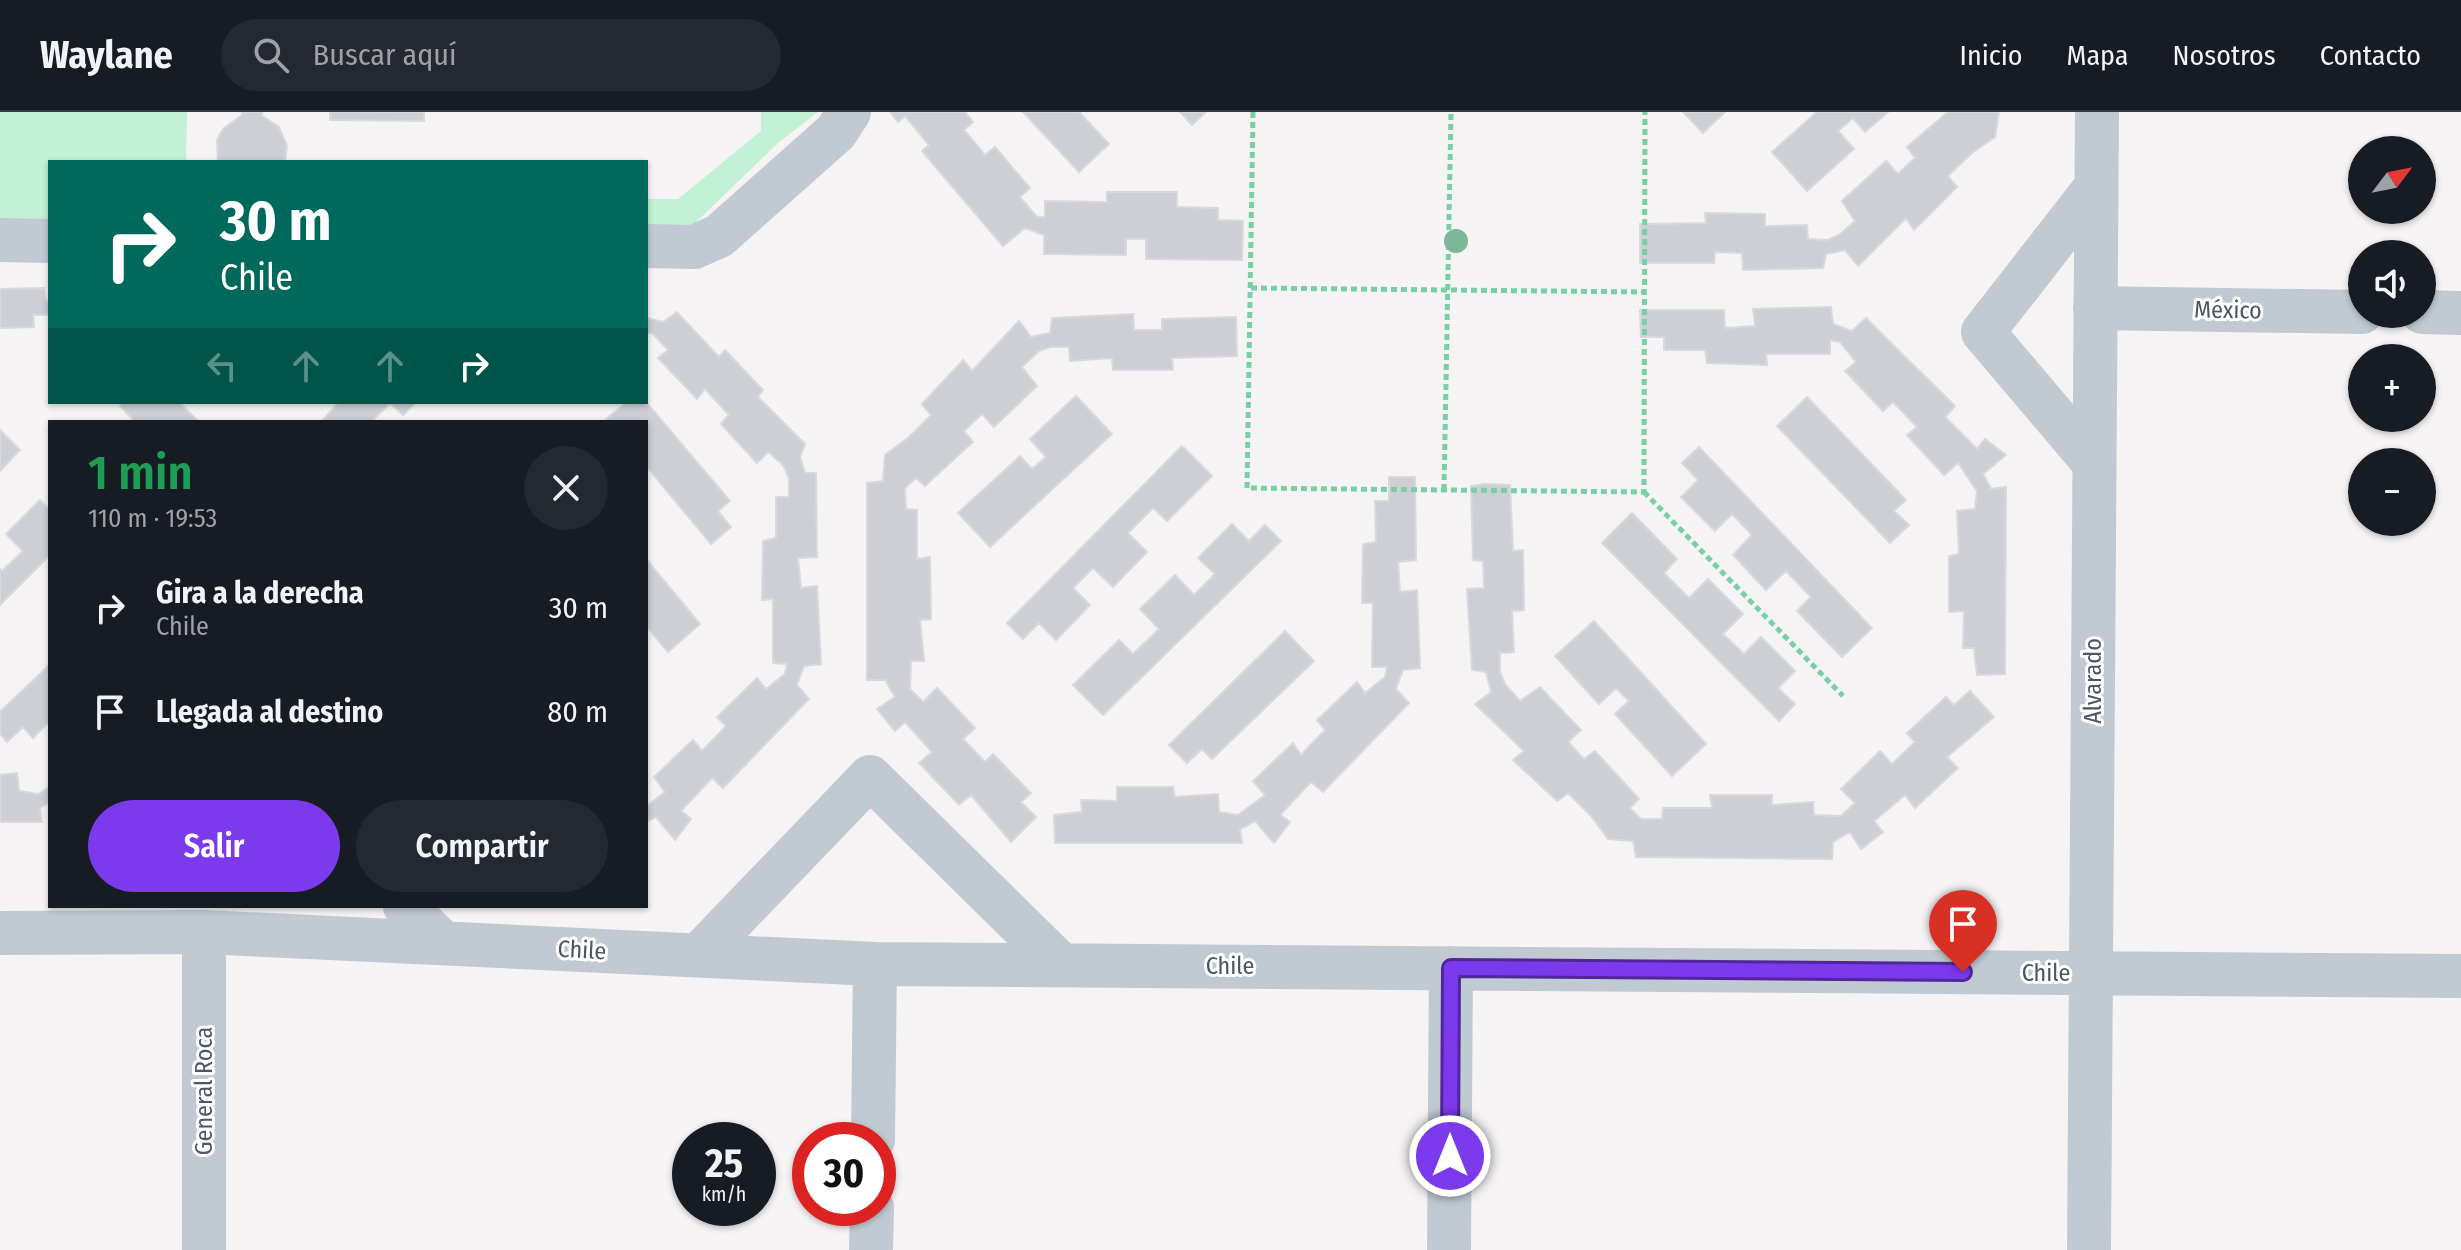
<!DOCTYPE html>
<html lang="es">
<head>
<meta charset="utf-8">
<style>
	:root { --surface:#171b24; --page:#242831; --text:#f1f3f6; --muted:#9ea1a6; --line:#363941; --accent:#7c3aed }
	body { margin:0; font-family:"Fira Sans Condensed",sans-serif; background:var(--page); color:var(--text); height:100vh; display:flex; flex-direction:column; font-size:30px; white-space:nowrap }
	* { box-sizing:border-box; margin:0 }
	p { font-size:26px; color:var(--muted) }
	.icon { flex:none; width:44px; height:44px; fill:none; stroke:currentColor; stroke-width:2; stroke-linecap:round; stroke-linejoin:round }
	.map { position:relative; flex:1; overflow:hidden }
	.panel { position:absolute; left:48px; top:308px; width:600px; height:488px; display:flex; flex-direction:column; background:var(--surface); border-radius:0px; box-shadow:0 2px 6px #0004 }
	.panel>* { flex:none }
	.guide { position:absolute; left:48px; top:48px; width:600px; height:244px; border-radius:0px; box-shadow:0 2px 6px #0004; background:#00695c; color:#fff; overflow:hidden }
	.needle { width:52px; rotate:58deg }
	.fabs { position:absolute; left:2348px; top:24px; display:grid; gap:16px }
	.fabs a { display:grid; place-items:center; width:88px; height:88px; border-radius:50%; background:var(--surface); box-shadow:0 2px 6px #0004; font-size:40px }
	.speed { position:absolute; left:672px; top:1010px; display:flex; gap:16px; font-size:40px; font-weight:700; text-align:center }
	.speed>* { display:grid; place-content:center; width:104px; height:104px; border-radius:50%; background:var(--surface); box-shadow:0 2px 6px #0004; line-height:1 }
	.speed small { font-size:20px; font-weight:400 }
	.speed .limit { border:12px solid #d22; background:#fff; color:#111 }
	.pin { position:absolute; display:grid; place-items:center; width:68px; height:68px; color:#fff; margin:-82px -34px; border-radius:50% 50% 50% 0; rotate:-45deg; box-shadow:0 0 8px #0007 }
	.pin .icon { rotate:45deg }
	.me { position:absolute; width:88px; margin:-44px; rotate:0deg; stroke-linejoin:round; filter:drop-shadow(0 0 6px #0008) }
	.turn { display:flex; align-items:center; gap:28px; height:168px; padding:0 40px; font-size:36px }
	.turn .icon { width:104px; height:104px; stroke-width:2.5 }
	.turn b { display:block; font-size:56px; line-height:68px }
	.lanes { display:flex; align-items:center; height:76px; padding:0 40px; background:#0003; justify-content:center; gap:40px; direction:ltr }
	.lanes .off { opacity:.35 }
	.round { display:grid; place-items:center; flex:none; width:84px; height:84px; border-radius:42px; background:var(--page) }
	.headline { display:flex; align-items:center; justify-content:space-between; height:136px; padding:0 40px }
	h1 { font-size:48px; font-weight:600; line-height:60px; color:#1e9e55 }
	.action { display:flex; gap:16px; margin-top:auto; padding:16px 40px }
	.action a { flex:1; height:92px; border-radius:48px; background:var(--accent); color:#fff; font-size:32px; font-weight:600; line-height:92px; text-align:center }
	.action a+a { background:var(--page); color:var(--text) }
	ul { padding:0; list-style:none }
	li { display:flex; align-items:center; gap:24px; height:104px; padding:0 40px }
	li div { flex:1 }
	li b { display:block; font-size:30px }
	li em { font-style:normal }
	header { display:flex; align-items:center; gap:48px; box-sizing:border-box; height:112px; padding:0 40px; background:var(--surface); border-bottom:2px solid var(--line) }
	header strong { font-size:38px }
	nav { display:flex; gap:44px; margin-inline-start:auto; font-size:28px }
	.search { width:560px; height:72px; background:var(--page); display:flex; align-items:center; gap:20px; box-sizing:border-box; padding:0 28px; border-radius:44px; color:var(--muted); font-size:30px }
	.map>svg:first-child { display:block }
	.green { fill:#c3f1d5 }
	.building { fill:#cdcfd5; stroke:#d7d9de; stroke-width:2 }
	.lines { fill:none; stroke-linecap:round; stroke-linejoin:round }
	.path { stroke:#7ad0a6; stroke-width:5; stroke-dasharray:6 4; stroke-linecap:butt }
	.street { stroke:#c1cad2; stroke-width:44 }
	.tree { fill:#7bb799 }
	.route-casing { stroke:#51269a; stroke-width:20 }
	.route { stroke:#7c3aed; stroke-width:14 }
	.labels { text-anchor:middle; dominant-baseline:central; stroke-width:6; stroke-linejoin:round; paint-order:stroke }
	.street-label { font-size:24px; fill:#4a5661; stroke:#fff }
</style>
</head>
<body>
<header>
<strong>Waylane</strong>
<div class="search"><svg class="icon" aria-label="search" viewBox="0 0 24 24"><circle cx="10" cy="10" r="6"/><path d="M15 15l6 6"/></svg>Buscar aquí</div>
<nav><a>Inicio</a><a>Mapa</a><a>Nosotros</a><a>Contacto</a></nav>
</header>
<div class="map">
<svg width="2461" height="1138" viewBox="0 0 2461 1138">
	<rect width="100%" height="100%" fill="#f5f3f3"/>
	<path class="green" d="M0 0H187L186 50H50V108L0 107Z
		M761 0H818L778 31 691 115 646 117V87H678L761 19Z"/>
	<path class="building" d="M242 0H262V4L279 15 287 34 285 50H218L217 28 223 17 242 3Z
		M330 0H424V9L330 8Z
		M890 0H965L973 10 964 18 985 43 995 35 1030 76 1020 85 1037 105H1045V89L1107 90V80H1177V95L1218 96V108L1243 109 1242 148 1146 147V127H1126V143L1044 142V123L1025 116 1003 134 922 39 929 33 905 4 898 10Z
		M1023 0H1079L1109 32 1079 60Z
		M1180 0H1206L1192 13Z
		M1683 0H1725L1703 21Z
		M1817 0H1888L1865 20 1853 6 1838 19 1854 37 1807 79 1772 40Z
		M1948 0H1999L1995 25 1972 41 1948 64 1957 75 1914 118 1906 106 1858 154 1845 138 1826 142 1823 156 1743 158 1742 141 1715 140 1714 151H1640V112L1706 111 1705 101 1765 102V114L1807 113 1808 127 1827 128 1839 123 1855 109 1842 89 1886 49 1898 62 1915 46 1907 35Z
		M44 176 46 189 50 190V203H33L34 215 0 216V177Z
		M1831 195 1833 212 1852 219 1866 206 1955 294 1945 305 1977 337 1985 327 2006 343 1983 362 1991 377 2006 375 2005 562 1977 563 1974 536H1963L1964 499 1949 500V444L1959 442 1957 399 1975 397 1977 379 1958 351 1944 363 1907 323 1917 315 1893 290 1883 299 1845 259 1856 250 1840 230 1830 228V242H1766L1767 253 1707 251 1705 238H1664V225H1641L1640 198H1724L1725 216 1755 214 1753 197Z
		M646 199 647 206 663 210 677 200 719 245 725 238 763 278 758 285 805 332 800 345 805 361H816L817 445 798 446 801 476 817 474 821 552 804 554 797 573 809 587 723 676 712 666 681 699 691 707 675 728 656 705 646 710V695L665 680 654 665 693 628 702 639 726 614 717 605 757 566 766 577 785 562 787 552 773 551V487L762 488 763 429 776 426V385H789V366L783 353 768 340 757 351 721 312 729 303 705 277 697 287 658 246 668 238 652 221H646Z
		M1133 202 1134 218H1162V207L1236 205 1237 244 1172 246 1173 258H1113L1112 246 1070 249 1069 235H1050L1039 239 1022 255 1037 274 994 315 982 302 964 319 973 330 925 374 916 366 905 376 906 397 917 398V447L930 445 931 507 920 508 924 549H911L910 577 923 590 937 576 975 616 963 627 985 650 993 642 1031 681 1021 690 1036 705 1011 730 971 683 959 693 919 651 932 640 905 610 895 619 877 597 895 585 885 568H867V371L883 369 885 343 908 326 931 303 922 292 963 248 972 259 1019 209 1031 225 1050 221 1052 206Z
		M1076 284 1112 322 990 435 958 401 1020 344 1032 357 1046 345 1030 327Z
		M1807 285 1906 388 1894 399 1909 413 1890 431 1777 314Z
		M124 290H179L199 310H135L120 294Z
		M339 290H416L403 303 390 291 374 307 376 310H321Z
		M627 290H646L730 389 718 399 731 415 711 432 646 354V310H609L606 307Z
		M0 318 20 338 0 359Z
		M1182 334 1212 364 1167 409 1153 396 1128 421 1147 440 1113 475 1093 456 1073 476 1090 493 1056 528 1039 511 1023 527 1007 511Z
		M1699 335 1872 516 1842 545 1797 499 1811 485 1786 459 1766 478 1733 443 1752 423 1732 402 1715 419 1681 385 1698 368 1682 351Z
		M1389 365H1415L1416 448 1398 450 1400 480 1417 478 1420 556 1403 558 1396 577 1409 591 1323 680 1311 670 1280 703 1290 710 1274 731 1255 709 1240 717 1242 731H1055L1054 703 1082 700 1081 688 1117 689V675H1173L1175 685 1218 682 1219 700 1238 703 1265 683 1253 669 1293 631 1301 643 1325 618 1317 608 1357 570 1365 581 1385 565 1387 555H1372L1373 491H1362L1363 432 1376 430 1375 389H1389Z
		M1484 372 1510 373 1513 439 1523 438 1524 498 1512 499 1514 540 1500 541V560L1505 572 1520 589 1540 575 1581 618 1568 630 1584 647 1595 639 1639 687 1630 696 1641 707H1662L1663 696H1712L1710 683H1772V693L1813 690 1814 703 1841 704 1855 691 1841 677 1880 639 1892 652 1915 630 1907 621 1946 585 1954 593 1970 579 1994 605 1947 645 1958 656 1915 696 1905 683 1874 709 1883 720 1861 737 1850 720 1833 730 1832 747 1636 745 1633 729 1608 727 1591 704 1568 681 1557 689 1513 648 1524 639 1475 592 1491 580 1486 560 1472 558 1467 477 1484 476 1483 449 1473 448 1471 374Z
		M40 388 50 398V443L0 493V457L2 459 23 439 6 422Z
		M1632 401 1677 447 1664 461 1689 486 1708 467 1743 502 1723 522 1744 542 1761 525 1795 559 1778 576 1795 592 1779 609 1602 431Z
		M1232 412 1249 429 1265 413 1281 429 1103 603 1073 573 1119 528 1133 542 1159 517 1140 497 1175 463 1194 483 1215 462 1198 446Z
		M646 447 700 512 668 540 646 514Z
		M1594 509 1706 632 1672 664 1615 602 1629 589 1616 576 1599 592 1555 544Z
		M1285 519 1314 549 1212 647 1202 637 1187 651 1169 633Z
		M50 552V609L33 626 23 615 7 630 0 622V600Z
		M17 661 19 679 38 682 50 675V690L40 696 42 710H0V663Z"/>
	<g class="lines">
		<path class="path" d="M1253 0 1247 376 1644 380 1645 0
			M1251 176 1645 180
			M1444 378 1451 0
			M1644 380 1843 584"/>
		<path class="street" d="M0 128 50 129
			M646 134 694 135 719 124 836 20 849 0
			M2095 196 2362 200
			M2422 200 2461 201
			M2094 351 1983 220 2096 75
			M405 794 443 831
			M0 821 204 820 875 852 2461 864
			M699 843 870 665 1061 853
			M873 1028 875 852
			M204 1138V820
			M871 1138 872 1096
			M1449 1138 1451 856
			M2089 1138 2097 0"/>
	</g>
	<circle class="tree" cx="1456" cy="129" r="12"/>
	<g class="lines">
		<g class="route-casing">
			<path id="route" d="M1450 1044 1451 856 1963 860"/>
		</g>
		<use href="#route" class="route"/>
	</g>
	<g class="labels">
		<g class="street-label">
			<text transform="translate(2228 198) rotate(1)">México</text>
			<text transform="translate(2093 569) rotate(-90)">Alvarado</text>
			<text transform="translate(582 838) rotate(3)">Chile</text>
			<text x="1230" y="854">Chile</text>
			<text x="2046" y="861">Chile</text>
			<text transform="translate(204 979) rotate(-90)">General Roca</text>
		</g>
	</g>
</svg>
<div class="fabs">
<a><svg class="needle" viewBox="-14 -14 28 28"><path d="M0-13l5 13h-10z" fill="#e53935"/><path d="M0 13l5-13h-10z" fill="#9ea1a6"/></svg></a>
<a><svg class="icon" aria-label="sound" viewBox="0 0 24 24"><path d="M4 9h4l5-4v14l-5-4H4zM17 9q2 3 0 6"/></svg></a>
<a>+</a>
<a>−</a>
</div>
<div class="speed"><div>25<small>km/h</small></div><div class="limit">30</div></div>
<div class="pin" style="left:1963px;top:860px;background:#d93025"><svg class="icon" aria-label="arrive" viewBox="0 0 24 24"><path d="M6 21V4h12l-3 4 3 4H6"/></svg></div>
<svg class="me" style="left:1450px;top:1044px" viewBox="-20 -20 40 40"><circle r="17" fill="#7c3aed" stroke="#fff" stroke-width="3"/><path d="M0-11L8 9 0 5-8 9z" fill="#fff"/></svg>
<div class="guide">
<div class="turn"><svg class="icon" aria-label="right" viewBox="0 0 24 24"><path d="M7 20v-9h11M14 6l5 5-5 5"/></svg><div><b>30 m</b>Chile</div></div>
<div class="lanes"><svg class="icon off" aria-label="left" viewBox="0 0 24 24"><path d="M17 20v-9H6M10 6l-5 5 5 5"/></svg><svg class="icon off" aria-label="ahead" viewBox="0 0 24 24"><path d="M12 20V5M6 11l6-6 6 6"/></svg><svg class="icon off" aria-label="ahead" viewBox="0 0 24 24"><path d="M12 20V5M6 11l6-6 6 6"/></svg><svg class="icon" aria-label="right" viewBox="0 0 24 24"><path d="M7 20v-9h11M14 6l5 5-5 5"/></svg></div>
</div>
<section class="panel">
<div class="headline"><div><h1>1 min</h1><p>110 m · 19:53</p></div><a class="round"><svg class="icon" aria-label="close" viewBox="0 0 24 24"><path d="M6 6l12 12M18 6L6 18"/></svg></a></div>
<ul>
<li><svg class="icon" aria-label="right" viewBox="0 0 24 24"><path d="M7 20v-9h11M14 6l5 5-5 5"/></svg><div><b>Gira a la derecha</b><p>Chile</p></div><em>30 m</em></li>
<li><svg class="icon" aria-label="arrive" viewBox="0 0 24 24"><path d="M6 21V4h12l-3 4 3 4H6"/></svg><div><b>Llegada al destino</b></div><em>80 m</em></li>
</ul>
<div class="action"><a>Salir</a><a>Compartir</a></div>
</section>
</div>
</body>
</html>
